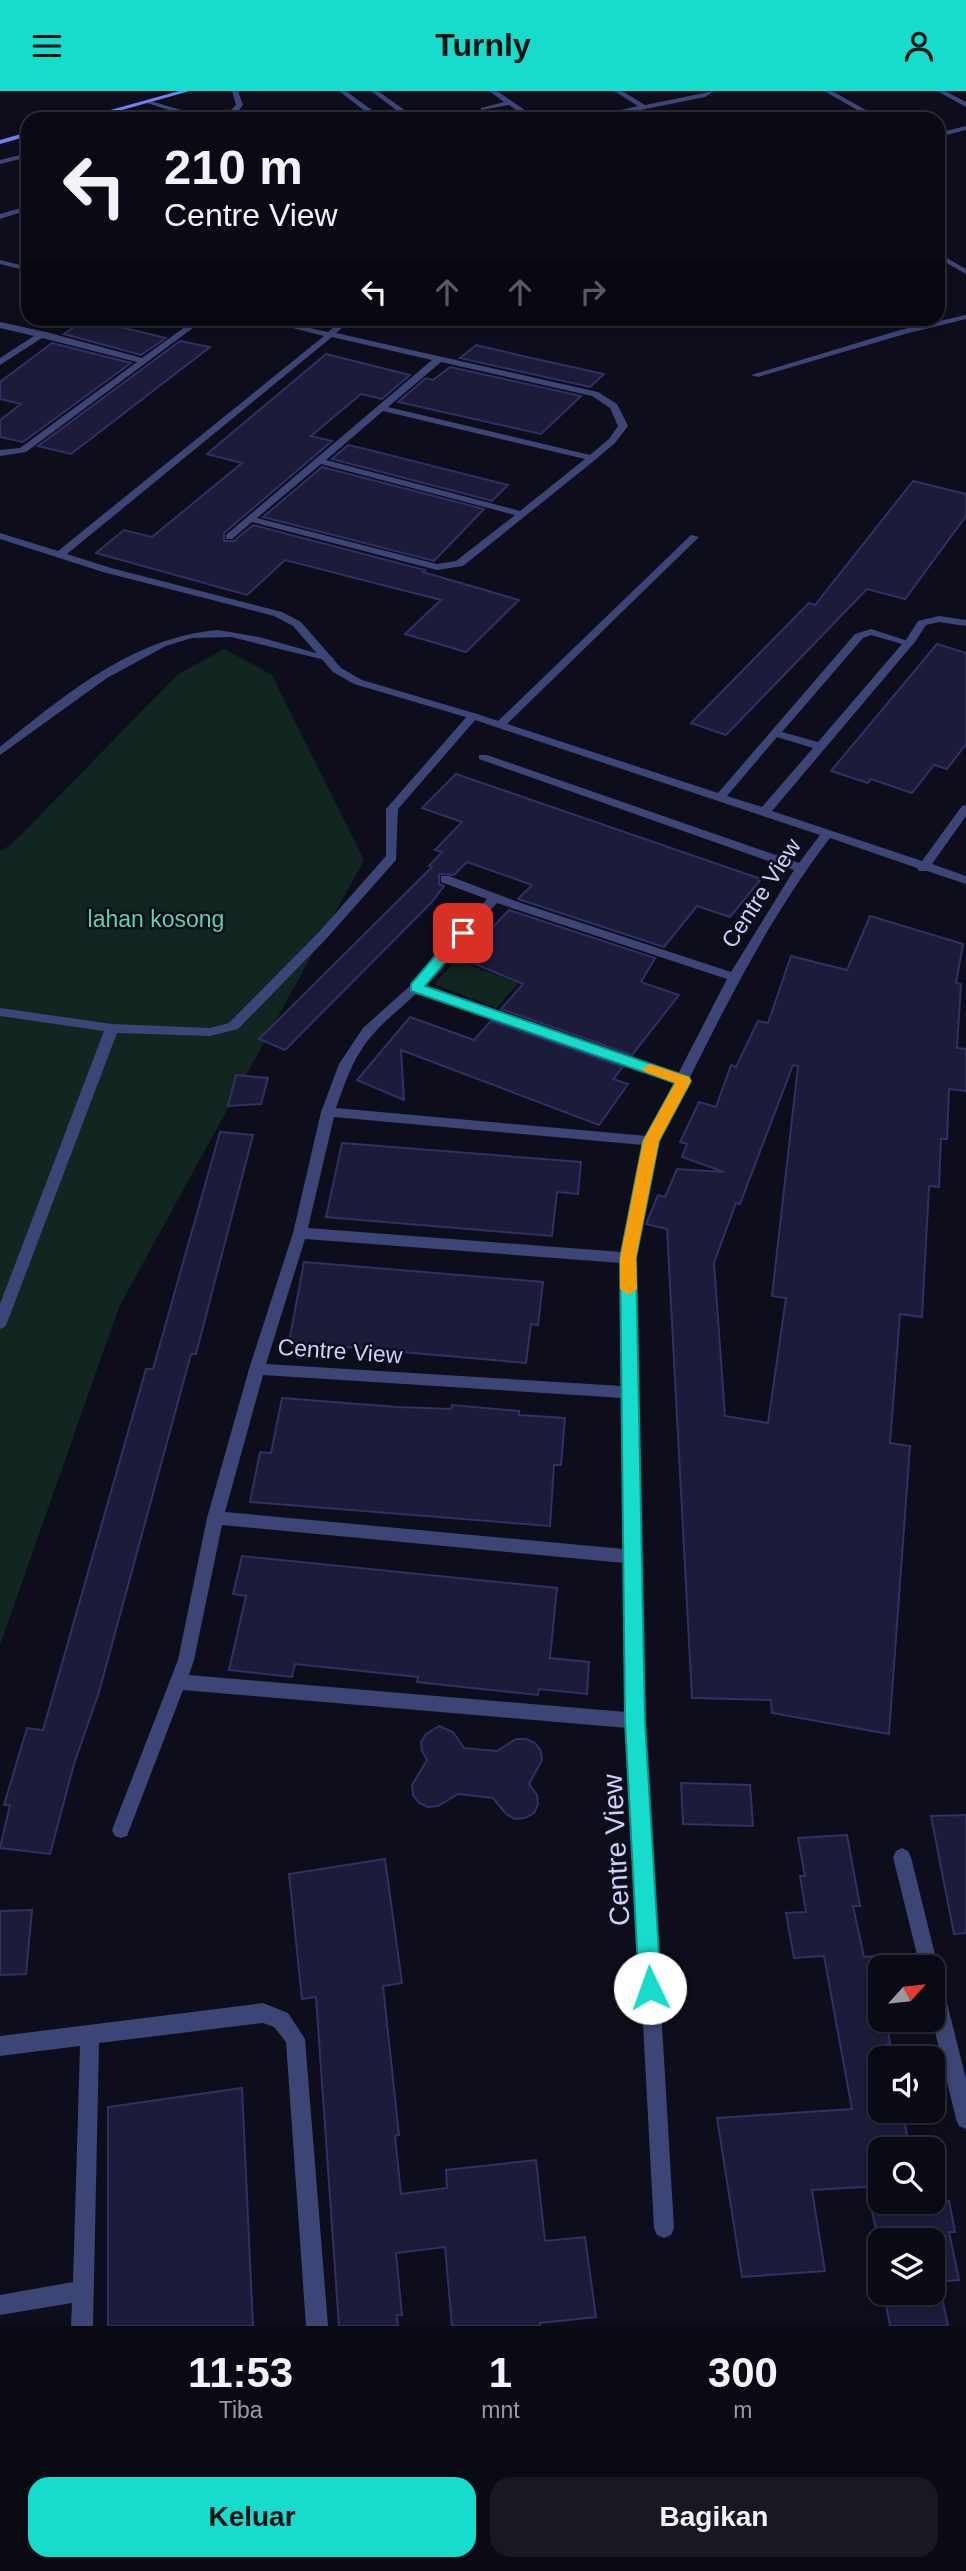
<!DOCTYPE html>
<html lang="id">
<head>
<meta charset="utf-8">
<style>
	:root { --surface:#0a0a15; --page:#181822; --text:#f1f3f6; --muted:#999aa0; --line:#2a2b34; --accent:#17dccc }
	body { margin:0; font-family:Arial,sans-serif; background:var(--page); color:var(--text); height:100vh; display:flex; flex-direction:column; font-size:26px; white-space:nowrap }
	* { box-sizing:border-box; margin:0 }
	p { font-size:23px; color:var(--muted) }
	.icon { flex:none; width:38px; height:38px; fill:none; stroke:currentColor; stroke-width:2; stroke-linecap:round; stroke-linejoin:round }
	.map { position:relative; height:2235px; overflow:hidden }
	.side { display:flex; flex-direction:column; background:var(--surface); flex:1 }
	.side>* { flex:none }
	.hud { position:absolute; left:21px; top:21px; width:924px; height:214px; border-radius:21px; box-shadow:0 4px 10px #0003,0 0 0 2px var(--line); background:#0a0a15; color:var(--text); overflow:hidden }
	.needle { width:46px; rotate:63deg }
	.tools { position:absolute; left:868px; top:1864px; display:grid; gap:14px }
	.tools a { display:grid; place-items:center; width:77px; height:77px; border-radius:14px; background:var(--surface); box-shadow:0 4px 10px #0003,0 0 0 2px var(--line); font-size:35px }
	.pin { position:absolute; display:grid; place-items:center; width:60px; height:60px; color:#fff; margin:-30px; border-radius:14px; box-shadow:0 4px 10px #0006 }
	.me { position:absolute; width:77px; margin:-38px; rotate:357deg; stroke-linejoin:round; filter:drop-shadow(0 0 5px #0008) }
	.turn { display:flex; align-items:center; gap:24px; height:147px; padding:0 28px; font-size:32px }
	.turn .icon { width:91px; height:91px; stroke-width:2.5 }
	.turn b { display:block; font-size:49px; line-height:60px }
	.lanes { display:flex; align-items:center; height:66px; padding:0 28px; background:#0003; justify-content:center; gap:35px; direction:ltr }
	.lanes .off { opacity:.35 }
	.eta { display:flex; justify-content:space-evenly; align-items:center; height:119px; text-align:center }
	.eta b { font-size:42px; font-weight:700; line-height:49px }
	.action { display:flex; gap:14px; margin-top:auto; padding:14px 28px }
	.action a { flex:1; height:80px; border-radius:21px; background:var(--accent); color:#111; font-size:28px; font-weight:700; line-height:80px; text-align:center }
	.action a+a { background:var(--page); color:var(--text) }
	header { display:flex; justify-content:space-between; align-items:center; height:91px; padding:0 28px; background:var(--accent); color:#111; font-size:32px; font-weight:700 }
	.map>svg:first-child { display:block }
	.green { fill:#112521 }
	.building { fill:#1c1b3a; stroke:#313064; stroke-width:2; fill-rule:evenodd }
	.lines { fill:none; stroke-linecap:round; stroke-linejoin:round }
	.lane { fill:#3d4576; fill-rule:evenodd }
	.street { fill:#3d4576; fill-rule:evenodd }
	.secondary { fill:#6e82f0; fill-rule:evenodd }
	.route { fill:#17dccc; stroke:#0f8f85; stroke-width:2 }
	.slow { fill:#f59e0b }
	.labels { text-anchor:middle; dominant-baseline:central; stroke-width:5; stroke-linejoin:round; paint-order:stroke }
	.street-label { font-size:23px; fill:#cdd0fa; stroke:#0d0d1c }
	.park-label { font-size:23px; fill:#62d1a1; stroke:#0d0d1c }
	.near-street-label { font-size:28px; fill:#cdd0fa; stroke:#0d0d1c }
</style>
</head>
<body>
<header><svg class="icon" aria-label="menu" viewBox="0 0 24 24"><path d="M4 6h16M4 12h16M4 18h16"/></svg>Turnly<svg class="icon" aria-label="person" viewBox="0 0 24 24"><circle cx="12" cy="8" r="4"/><path d="M4 21q1-7 8-7t8 7"/></svg></header>
<div class="map">
<svg width="966" height="2235" viewBox="0 0 966 2235">
	<rect width="100%" height="100%" fill="#0d0d1c"/>
	<path class="green" d="M224 558 272 584 364 769 119 1216 0 1554V760L12 753 177 584Z
		M456 869 518 892 497 917 434 893Z"/>
	<path class="building" d="M85 228 120 236 166 247 141 264 64 243Z
		M180 250 210 256 71 363 38 355Z
		M52 252 131 272 23 351 0 346V329L21 313 0 308V291Z
		M476 254 527 266 604 283 590 296 460 267Z
		M326 263 410 284 382 308 361 303 311 345 332 350 224 442V450H234L253 434 425 479 423 481 519 509 466 561 405 543 441 509 285 469 247 504 96 462 124 439 152 446 242 372 207 363Z
		M450 276 581 305 541 343 398 311 426 287 433 289Z
		M348 354 369 359 508 394 492 410 332 368Z
		M322 376 484 418 434 470 263 426Z
		M913 390 966 403V425L905 508 867 498 726 644 691 632 809 512 815 514Z
		M937 553 966 562V653L947 678 934 674 912 702 871 688 868 692 831 680Z
		M456 683 761 788 730 826 697 815 664 856 518 808 532 794 467 771 454 784 439 783V793L444 795 431 812 285 959 259 948 432 776 429 775 442 761 435 759 462 731 422 717Z
		M509 819 655 867 641 891 679 904 632 964 501 918 523 893 463 868Z
		M870 825 963 853 956 892 961 893 957 957 966 958V1000L949 998 947 1048H941L939 1096 929 1095 922 1226 900 1223 890 1352 910 1355 889 1643 772 1622 771 1609 692 1607 667 1138 646 1133 658 1104 665 1106 677 1078 724 1081 682 1066 687 1053 680 1051 699 1011 716 1016 731 974 736 976 758 930 768 932 791 865 847 879ZM793 974 798 975 772 1205 786 1207 768 1332 725 1325 714 1172 736 1112 740 1113Z
		M410 926 474 949 491 930 623 976 613 988 628 993 599 1034 401 959 404 1009 357 989Z
		M236 984 268 987 261 1013 228 1015Z
		M220 1041 253 1044 196 1263H191L99 1601 74 1673 50 1763 0 1757 10 1714H4L27 1637 43 1639 146 1278H153Z
		M342 1052 581 1071 578 1103 557 1101 552 1145 326 1126Z
		M304 1171 543 1191 538 1234 531 1233 526 1272 289 1251Z
		M282 1307 397 1316 451 1318 452 1314 519 1320V1324L565 1327 561 1374H554L550 1435 250 1411 260 1361 271 1362Z
		M242 1465 557 1497 550 1567 589 1571 587 1603 539 1598 538 1604 417 1591 418 1586 295 1573 292 1586 229 1579 246 1505 233 1503Z
		M439 1635 453 1641 464 1657 497 1660 516 1648H526L535 1652 541 1660 542 1669 529 1693 537 1704 538 1713 534 1722 525 1727 515 1728 506 1723 493 1707 458 1703 438 1715 428 1716 419 1712 413 1704 412 1694 427 1669 422 1660 421 1651 426 1643Z
		M681 1692 750 1694 753 1735 683 1733Z
		M966 1724V1842L954 1843 931 1725Z
		M847 1744 860 1815H853L864 1866 874 1865 880 1895V1928H886L890 1952H888L891 1967H880V2020H902L910 2058H880V2095L812 2099 825 2180 742 2186 717 2027 852 2018 824 1865 794 1867 786 1822 806 1821 800 1785H805L798 1747Z
		M385 1768 402 1892 383 1895 399 2044 395 2045 401 2103 447 2097 446 2079 536 2069 545 2150 585 2146 596 2226 540 2232V2235H452L445 2156 396 2162 402 2224H397L398 2235H339L316 1906 302 1908 289 1783Z
		M32 1819 26 1883 0 1884V1820Z
		M242 1997 253 2235H108V2016Z
		M870 2110H949L955 2141H949L959 2189 933 2191V2149H878Z
		M884 2202H941L948 2235H890Z"/>
	<g class="lines">
		<path class="lane" d="M187 21 189 24 163 28 164 26Z
			M28 62V66L0 73V69Z
			M691 444 699 446 504 636H496V632Z
			M939 525 966 529V535L939 531 926 534 913 554H905L904 552 918 530Z
			M218 539 259 546 334 567 329 570 231 546 192 547 166 555 107 587 0 664V656C65 604 133 546 218 539Z
			M473 622 477 623V627L398 718 396 769 327 847 238 938 210 945 117 942 7 1232 5 1236 0 1238V1213L104 940 0 925V917L112 933 210 937 229 932 319 841 386 765V718L469 623Z"/>
		<path class="street" d="M232 0H238L243 14 232 28 187 25 144 11 147 9 188 21 225 25 236 14Z
			M339 0H346L384 28H375Z
			M371 0H378L417 28H408Z
			M489 0H497L538 28H529L509 14 481 19V17L504 11Z
			M614 0H622L645 14 714 0 705 6 596 28H582L638 15Z
			M824 0H832L882 28H873Z
			M937 0H945L966 11V16Z
			M752 24 754 27 740 28 741 26Z
			M966 35V39L938 46V42Z
			M28 115V119L0 128V123Z
			M938 162 966 178V183L938 167Z
			M0 169 28 176V180L0 173Z
			M966 224V228L905 243 758 286 751 284 900 239Z
			M196 228H205L26 361 0 365V359L20 357 137 271 42 247 0 274V267L34 245 0 237V231L46 241 142 267Z
			M257 228H270L328 241 344 228H353L336 242 598 301 617 313 628 335 615 352 595 369 463 475 437 479 252 431 232 448H226V444L432 269 332 246 67 463 111 477 282 521 301 531 341 577 362 589 477 623 718 702 855 543 871 538 914 552 772 720 922 770 962 715 966 714V725L932 773 966 785V793L927 780H919L917 777 830 747C773 821 731 904 689 988L691 990 686 994 658 1050 635 1167 644 1630 674 2137 671 2144 664 2147 657 2144 654 2137 627 1637 183 1599 127 1745 121 1747 115 1745 112 1739 178 1569 207 1427 249 1278 293 1142 321 1021 339 973 363 937 412 893 487 808 441 791V785H449L521 812 731 881 794 779 479 668V664H487L799 772 820 744 469 627 354 593 333 581 293 535 274 525 103 481 0 448V442L58 460 324 245ZM441 271 592 305 610 317 618 335 609 348 590 364 388 316ZM383 320 585 368 520 420 326 369ZM321 373 515 424 456 470 437 473 257 427ZM871 544 902 553 818 651 782 641 863 547ZM777 646 813 657 762 716 727 705ZM497 812 727 888 678 983 424 894ZM418 901 674 991 647 1045 336 1017C343 998 349 978 360 961 374 937 398 920 418 901ZM334 1026 643 1054 622 1161 308 1137ZM305 1148 621 1172 622 1295 266 1273ZM263 1284 623 1307 624 1458 225 1421ZM222 1434 624 1472 626 1621 189 1584 194 1569Z
			M902 1757 908 1760 911 1766 938 1876 934 1883 940 1885 942 1892 966 1988V2038L959 2035 956 2028 932 1928 933 1876H920L893 1766 896 1760Z
			M263 1912 288 1922 305 1948 328 2235H306L286 1951 274 1936 263 1932 99 1952 93 2235H71L72 2212 0 2224V2204L73 2191 80 1955 0 1965V1945Z"/>
		<path class="secondary" d="M179 0H190L90 28H78Z
			M28 41V45L0 53V49Z"/>
	</g>
	<path class="route" d="M463 837 470 842 468 845 425 895 689 986 691 990 659 1050 636 1167 645 1630 661 1897 658 1905 650 1908 643 1905 639 1897 625 1630 620 1167 643 1050 675 992 411 900V893L458 838Z"/>
	<path class="slow" d="M650 973 689 986 691 990 659 1050 636 1167 637 1198 629 1204 620 1198V1167L643 1050 675 992 645 981 642 978Z"/>
	<g class="labels">
		<g class="street-label">
			<text transform="translate(761 802) rotate(-57)">Centre View</text>
			<text transform="translate(340 1260) rotate(4)">Centre View</text>
		</g>
		<g class="park-label">
			<text x="156" y="828">lahan kosong</text>
		</g>
		<g class="near-street-label">
			<text transform="translate(616 1759) rotate(-93)">Centre View</text>
		</g>
	</g>
</svg>
<div class="tools">
<a><svg class="needle" viewBox="-14 -14 28 28"><path d="M0-13l5 13h-10z" fill="#e53935"/><path d="M0 13l5-13h-10z" fill="#999aa0"/></svg></a>
<a><svg class="icon" aria-label="sound" viewBox="0 0 24 24"><path d="M4 9h4l5-4v14l-5-4H4zM17 9q2 3 0 6"/></svg></a>
<a><svg class="icon" aria-label="search" viewBox="0 0 24 24"><circle cx="10" cy="10" r="6"/><path d="M15 15l6 6"/></svg></a>
<a><svg class="icon" aria-label="layers" viewBox="0 0 24 24"><path d="M12 4l9 5-9 5-9-5zM3 14l9 5 9-5"/></svg></a>
</div>
<div class="pin" style="left:463px;top:842px;background:#d93025"><svg class="icon" aria-label="arrive" viewBox="0 0 24 24"><path d="M6 21V4h12l-3 4 3 4H6"/></svg></div>
<svg class="me" style="left:650px;top:1897px" viewBox="-20 -20 40 40"><circle r="19" fill="#fff"/><path d="M0-13L10 11 0 6-10 11z" fill="#17dccc"/></svg>
<div class="hud">
<div class="turn"><svg class="icon" aria-label="left" viewBox="0 0 24 24"><path d="M17 20v-9H6M10 6l-5 5 5 5"/></svg><div><b>210 m</b>Centre View</div></div>
<div class="lanes"><svg class="icon" aria-label="left" viewBox="0 0 24 24"><path d="M17 20v-9H6M10 6l-5 5 5 5"/></svg><svg class="icon off" aria-label="ahead" viewBox="0 0 24 24"><path d="M12 20V5M6 11l6-6 6 6"/></svg><svg class="icon off" aria-label="ahead" viewBox="0 0 24 24"><path d="M12 20V5M6 11l6-6 6 6"/></svg><svg class="icon off" aria-label="right" viewBox="0 0 24 24"><path d="M7 20v-9h11M14 6l5 5-5 5"/></svg></div>
</div>
</div>
<section class="side">
<div class="eta">
<div><b>11:53</b><p>Tiba</p></div>
<div><b>1</b><p>mnt</p></div>
<div><b>300</b><p>m</p></div>
</div>
<div class="action"><a>Keluar</a><a>Bagikan</a></div>
</section>
</body>
</html>
